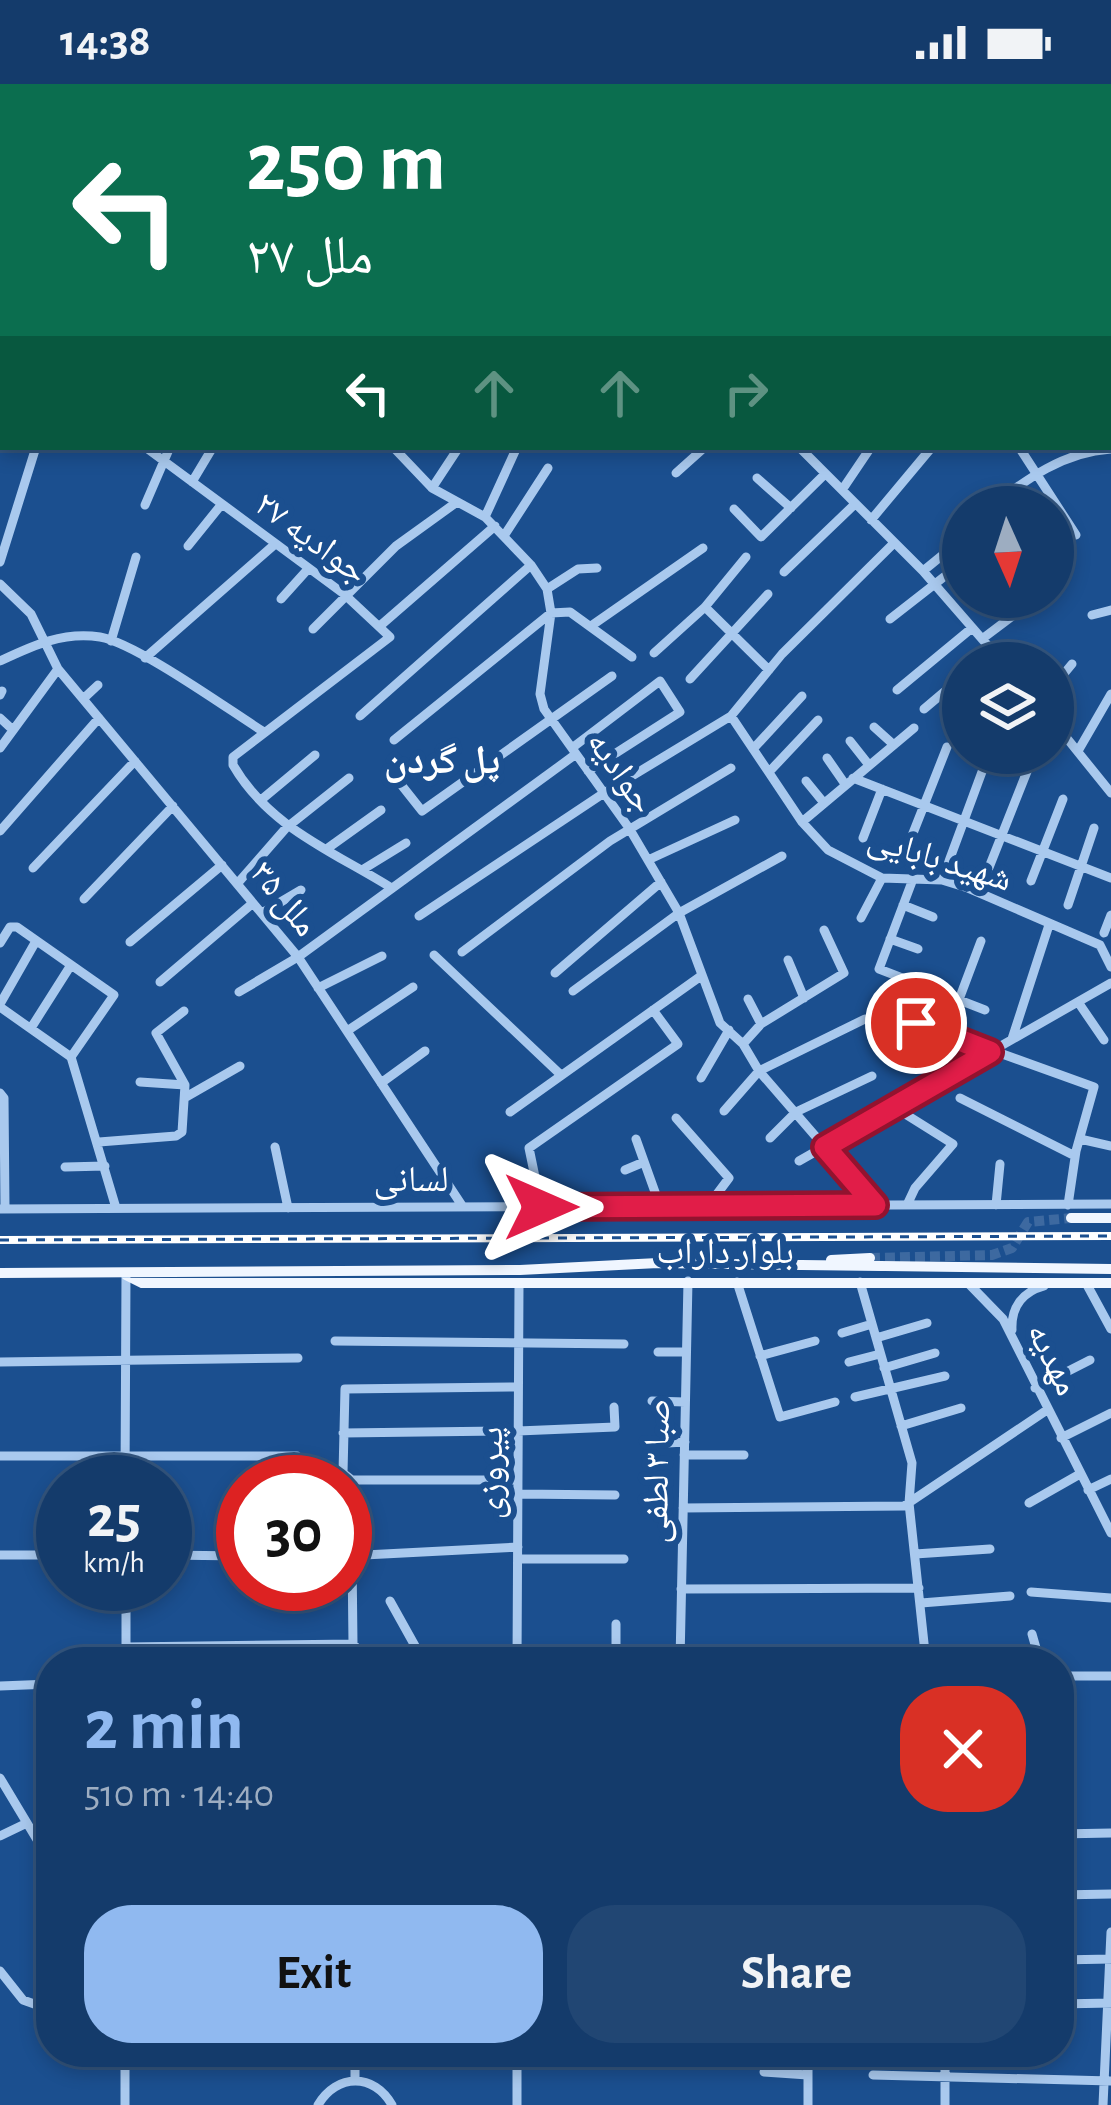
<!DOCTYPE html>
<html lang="en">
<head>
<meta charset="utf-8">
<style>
	:root { --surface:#143b6b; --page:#214673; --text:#f1f3f6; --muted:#9dadc1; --line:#33557e; --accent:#90b9f0 }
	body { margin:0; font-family:"Alegreya Sans","Noto Naskh Arabic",sans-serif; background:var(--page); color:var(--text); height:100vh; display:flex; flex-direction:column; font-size:45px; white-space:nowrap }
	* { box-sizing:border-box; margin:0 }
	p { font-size:39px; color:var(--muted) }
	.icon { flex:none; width:66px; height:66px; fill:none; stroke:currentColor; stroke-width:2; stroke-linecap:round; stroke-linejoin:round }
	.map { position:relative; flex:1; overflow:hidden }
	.panel { position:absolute; left:36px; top:1563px; width:1038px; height:420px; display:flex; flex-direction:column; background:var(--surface); border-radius:48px; box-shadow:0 6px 18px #0003,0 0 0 3px var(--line) }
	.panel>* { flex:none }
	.banner { position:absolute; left:0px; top:0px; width:1113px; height:366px; box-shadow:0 6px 18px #0003,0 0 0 3px var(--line); background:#0b6e4f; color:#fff; overflow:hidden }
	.needle { width:78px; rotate:177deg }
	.buttons { position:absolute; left:942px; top:402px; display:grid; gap:24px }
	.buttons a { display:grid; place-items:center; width:132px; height:132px; border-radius:50%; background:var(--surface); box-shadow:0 6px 18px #0003,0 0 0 3px var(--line); font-size:60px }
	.speed { position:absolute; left:36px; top:1371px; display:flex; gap:24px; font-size:60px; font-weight:700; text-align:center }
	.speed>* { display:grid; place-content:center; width:156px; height:156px; border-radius:50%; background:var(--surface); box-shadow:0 6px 18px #0003,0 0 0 3px var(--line); line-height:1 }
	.speed small { font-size:30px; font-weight:400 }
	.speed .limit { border:18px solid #d22; background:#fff; color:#111 }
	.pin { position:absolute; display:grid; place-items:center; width:102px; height:102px; color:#fff; margin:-51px; border:6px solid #fff; border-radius:50%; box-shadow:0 3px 12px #0007 }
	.me { position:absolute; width:132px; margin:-66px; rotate:90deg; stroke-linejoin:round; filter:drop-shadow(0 0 9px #0008) }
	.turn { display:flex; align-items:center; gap:42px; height:252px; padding:0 48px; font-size:54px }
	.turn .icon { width:156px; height:156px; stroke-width:2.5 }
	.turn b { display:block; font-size:84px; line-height:102px }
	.lanes { display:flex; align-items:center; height:114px; padding:0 48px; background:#0003; justify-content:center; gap:60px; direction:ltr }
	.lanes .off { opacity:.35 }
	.round { display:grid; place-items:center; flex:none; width:126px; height:126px; border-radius:48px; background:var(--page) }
	.overview { display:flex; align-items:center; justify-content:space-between; height:204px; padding:0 48px }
	h1 { font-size:72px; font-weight:700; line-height:90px; color:var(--accent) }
	.button { display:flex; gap:24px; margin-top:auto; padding:24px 48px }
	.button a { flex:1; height:138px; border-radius:48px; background:var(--accent); color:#111; font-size:48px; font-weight:700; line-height:138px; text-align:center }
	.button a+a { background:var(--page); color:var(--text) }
	.status { display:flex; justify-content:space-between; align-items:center; height:84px; padding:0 60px; background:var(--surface); direction:ltr }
	.status svg { height:33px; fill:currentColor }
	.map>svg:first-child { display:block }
	.green { fill:#2461a8 }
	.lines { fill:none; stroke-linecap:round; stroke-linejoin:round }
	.major-tunnel { stroke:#3d69a0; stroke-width:10; stroke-dasharray:10 5; stroke-linecap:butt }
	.minor { stroke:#a9c9ee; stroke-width:9 }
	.major { stroke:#f0f6ff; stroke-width:10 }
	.rail-casing { stroke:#fff; stroke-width:8 }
	.rail { stroke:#1b4f8f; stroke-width:3; stroke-dasharray:9; stroke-linecap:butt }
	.route-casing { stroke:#92132f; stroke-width:30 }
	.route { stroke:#e11d48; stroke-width:21 }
	.labels { text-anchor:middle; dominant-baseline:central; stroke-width:12; stroke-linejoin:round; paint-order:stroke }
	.street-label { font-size:36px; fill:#fff; stroke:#1b4f8f }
	.neighbourhood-label { font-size:39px; font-weight:bold; fill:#fff; stroke:#1b4f8f }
</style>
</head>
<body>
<div class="status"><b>14:38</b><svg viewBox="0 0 49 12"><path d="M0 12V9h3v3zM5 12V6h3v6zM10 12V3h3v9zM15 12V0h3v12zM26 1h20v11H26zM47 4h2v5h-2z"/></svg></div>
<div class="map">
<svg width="1111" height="2021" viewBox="0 0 1111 2021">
	<rect width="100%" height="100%" fill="#1b4f8f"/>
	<path class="green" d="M164 1569H352L366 1578H164Z"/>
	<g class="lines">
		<path class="major-tunnel" d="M870 1174 992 1171 1012 1164 1028 1138 1071 1134"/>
		<path class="minor" d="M32 0 33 3
			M344 0 346 3
			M466 0 468 3
			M871 0 873 3
			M199 3V0
			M933 3 938 0
			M1095 3 1099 0
			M1110 42H1111
			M1110 90 1111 89
			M1110 151H1111
			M1110 196 1111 195
			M1110 310H1111
			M145 363 344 510 390 553 233 673V681C269 743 332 767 390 803
			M393 363 432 404 485 433 531 481 547 505 551 529 540 610 544 625 629 744 679 829 720 939 743 960 759 987 875 1121
			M799 363 923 487 1003 579
			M1019 363 1076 451
			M676 389 705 363
			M757 394 791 424
			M192 398 213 363
			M432 404 459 363
			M842 406 871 363
			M145 421 170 363
			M990 423C1027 395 1063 368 1111 365
			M734 425 761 453 825 390
			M485 433 517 363
			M871 436 932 363
			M504 452 548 384
			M188 462 221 421
			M0 478 36 363
			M923 487 961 456
			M784 488 855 420
			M0 500 31 530 58 585 298 873 463 1123
			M547 505 578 485 597 484
			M281 515 308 485
			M705 523 769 586
			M1092 531 1111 526
			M890 535 963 478
			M381 541 495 442
			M591 542 703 464
			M313 545 396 462 457 418
			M982 555 1019 527
			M111 557 136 473
			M654 569 705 523 746 473
			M145 574 274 461
			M0 577C32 562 63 547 100 553 136 559 229 626 264 648
			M978 579 993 567
			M690 595 768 510
			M1053 603 1072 580
			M897 606 972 544
			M0 611 2 607
			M83 615 98 601
			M924 625 963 592
			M360 632 531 481
			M731 632 802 738 828 766 882 794 942 796 968 804 1100 861 1111 883
			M0 634 13 646
			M1053 637 1111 709
			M874 643 894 661
			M394 656 551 529 570 528 632 573
			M850 657 869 681
			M0 664 58 585
			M572 664 660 597 680 628 588 687
			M753 665 802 612
			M1078 667 1111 610
			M827 674 845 700
			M769 688 818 636
			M853 694 1111 794
			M806 697 824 719
			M399 698 422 727 612 592
			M261 716 315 671
			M802 738 914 644
			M0 747 99 634
			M863 754 882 705
			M328 764 381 726
			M904 772 947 663
			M648 776 735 736
			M33 784 135 677
			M362 786 406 759
			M986 791 1028 685
			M913 795 879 885 985 926
			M942 796 986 677
			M1031 797 1063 715
			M237 800 286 744 349 694
			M84 815 173 722
			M903 821 933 833
			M1068 821 1094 744
			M262 829 301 806
			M419 832 604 709 731 632 782 570 894 459
			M861 834 882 794
			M1104 849 1111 831
			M890 855 918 865
			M130 858 222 781
			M0 859 10 843H17L114 911 71 973
			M462 868 610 757 731 684
			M434 871 561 991
			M788 876 804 914
			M555 889 661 798
			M160 898 253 819
			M318 904 382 872
			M573 907 679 829 782 772
			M239 908 298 873 576 670
			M748 915 761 940
			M1078 918 1104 956
			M0 920 36 857
			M0 923 71 973 116 1124
			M886 928 1094 1003 1076 1067 1068 1121
			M31 944 71 881
			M347 947 413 903
			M946 950 981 857
			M1012 955 1049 841
			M743 960 761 940 844 889 824 846
			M701 994 729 946
			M140 998 185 1001
			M381 999 425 967
			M0 1009 4 1014 5 1125
			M186 1013 240 982
			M960 1014 1075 1072
			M894 1023 953 1060 915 1104 907 1121
			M724 1027 759 987 865 935
			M510 1028 701 892
			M676 1034 729 1094 708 1122
			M770 1054 796 1028 872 992
			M636 1055 660 1122
			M1080 1055 1111 1062
			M99 1058 176 1052 182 1048 185 1001 156 949 184 927
			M275 1063 288 1124
			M799 1077 1111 899
			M65 1083 105 1082
			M625 1086 644 1078
			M996 1121 1000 1080
			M541 1122 529 1064 678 960 653 926
			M0 1125 1111 1120
			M737 1198 780 1333 835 1318
			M860 1198 912 1379 909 1419 926 1578
			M1086 1199 1111 1245
			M969 1200 1003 1235 1111 1449
			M1012 1246C1011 1224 1022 1208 1044 1202
			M842 1249 872 1240
			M876 1254 927 1239
			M335 1257 624 1260
			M658 1268H686
			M760 1272 815 1257
			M0 1278 298 1274
			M849 1278 880 1270
			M884 1284 935 1269
			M518 1303 345 1305 343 1389 352 1396H518
			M1035 1304 1090 1276
			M855 1313 945 1292
			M652 1317 685 1318
			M901 1342 961 1324
			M518 1347 615 1343 614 1323
			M343 1349 501 1347
			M1061 1354 1111 1329
			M649 1360 685 1358
			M684 1371H744
			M0 1372H297
			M125 1398 126 1190
			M1088 1406 1111 1395
			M518 1410 615 1411
			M1029 1419 1080 1390
			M683 1424 904 1422 1047 1326
			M915 1470 990 1465
			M0 1471H63
			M165 1471 243 1472
			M345 1472 518 1463
			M352 1472 353 1560
			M518 1475H624
			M126 1500V1563
			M681 1505 919 1504
			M1031 1508 1111 1514
			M390 1517 424 1578
			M921 1519 1010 1512
			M616 1540V1578
			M1032 1550 1040 1578
			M366 1568 389 1578
			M107 1578 126 1563 353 1560 370 1578
			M517 1578 519 1201
			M680 1578 688 1197
			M1059 1592H1111
			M0 1602 51 1600
			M0 1694 51 1779
			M1059 1750 1111 1749
			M0 1752 27 1739
			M1059 1811 1111 1810
			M1059 1876 1111 1875
			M0 1887 23 1916 51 1926
			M1059 1920 1111 1919
			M125 1968V2021
			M764 1988 808 1991
			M873 1991 1111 1997
			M355 1996V1968
			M318 2021C337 1989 374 1989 392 2021
			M517 2021V1968
			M808 2021V1968
			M945 2021V1968
			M1103 2021 1111 1848"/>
		<path class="major" d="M1071 1134H1111
			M831 1176 870 1174
			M0 1189 520 1186 658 1179 1111 1185
			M126 1191 142 1199H1111"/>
		<g class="rail-casing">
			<path id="rail" d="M0 1156 1111 1152"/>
		</g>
		<use href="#rail" class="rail"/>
	</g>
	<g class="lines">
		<g class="route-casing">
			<path id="route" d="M541 1123 875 1121 825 1063 990 968 916 939"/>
		</g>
		<use href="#route" class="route"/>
	</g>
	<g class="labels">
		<g class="street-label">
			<text transform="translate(311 454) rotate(36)">جوادیه ۲۷</text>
			<text transform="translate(621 688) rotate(55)">جوادیه</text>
			<text transform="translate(940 775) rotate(17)">شهید بابایی</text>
			<text transform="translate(284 815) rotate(51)">ملل ۳۵</text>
			<text x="411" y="1096">لسانی</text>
			<text x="725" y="1168">بلوار داراب</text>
			<text transform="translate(1053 1275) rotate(64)">مهدیه</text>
			<text transform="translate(657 1387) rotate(-89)">صبا ۳ لطفی</text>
			<text transform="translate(491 1389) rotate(-90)">پیروزی</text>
		</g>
		<g class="neighbourhood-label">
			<text x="442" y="677">پل گردن</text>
		</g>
	</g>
</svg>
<div class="buttons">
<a><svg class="needle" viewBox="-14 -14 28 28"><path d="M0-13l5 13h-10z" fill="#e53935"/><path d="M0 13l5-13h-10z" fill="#9dadc1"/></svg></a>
<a><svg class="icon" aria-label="layers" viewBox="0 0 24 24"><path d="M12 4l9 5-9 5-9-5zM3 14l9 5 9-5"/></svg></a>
</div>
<div class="speed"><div>25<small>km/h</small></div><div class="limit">30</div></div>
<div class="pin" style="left:916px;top:939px;background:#d93025"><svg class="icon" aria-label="arrive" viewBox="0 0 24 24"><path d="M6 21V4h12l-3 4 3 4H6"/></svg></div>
<svg class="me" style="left:541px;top:1123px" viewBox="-20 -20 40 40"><path d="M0-17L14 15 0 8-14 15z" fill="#e11d48" stroke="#fff" stroke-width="4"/></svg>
<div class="banner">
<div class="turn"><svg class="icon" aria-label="left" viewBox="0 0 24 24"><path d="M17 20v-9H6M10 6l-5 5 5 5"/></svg><div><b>250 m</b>ملل ۲۷</div></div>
<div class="lanes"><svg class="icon" aria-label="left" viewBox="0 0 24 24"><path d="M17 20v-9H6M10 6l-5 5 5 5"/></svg><svg class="icon off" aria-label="ahead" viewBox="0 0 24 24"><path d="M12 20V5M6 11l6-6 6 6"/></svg><svg class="icon off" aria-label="ahead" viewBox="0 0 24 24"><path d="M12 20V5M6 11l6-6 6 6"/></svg><svg class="icon off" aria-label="right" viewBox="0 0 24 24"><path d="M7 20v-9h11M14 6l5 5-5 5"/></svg></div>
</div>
<section class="panel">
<div class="overview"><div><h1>2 min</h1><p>510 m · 14:40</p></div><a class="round" style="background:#d93025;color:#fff"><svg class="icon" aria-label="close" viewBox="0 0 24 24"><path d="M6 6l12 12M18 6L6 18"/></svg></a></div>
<div class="button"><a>Exit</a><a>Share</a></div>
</section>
</div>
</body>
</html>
